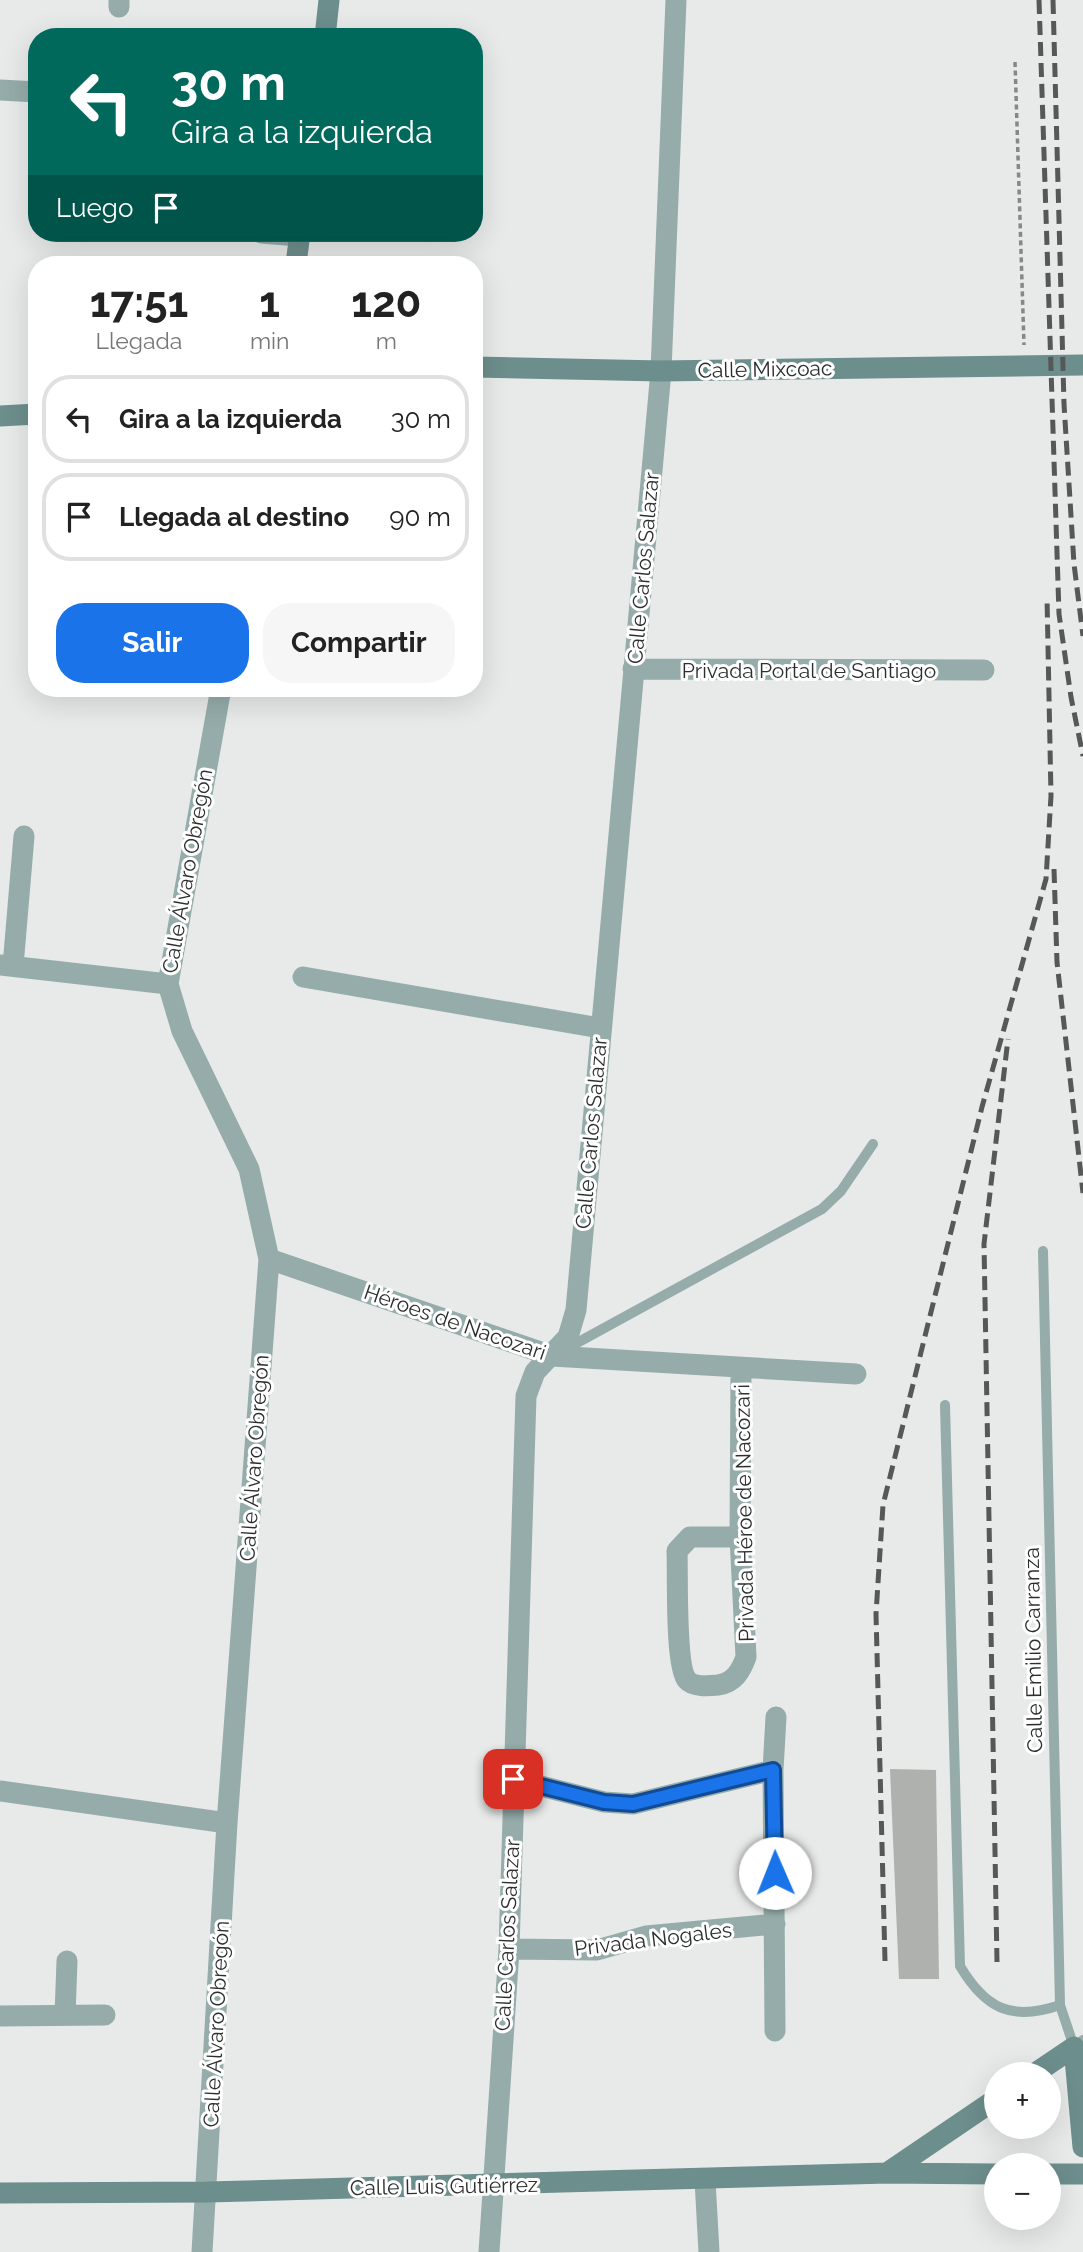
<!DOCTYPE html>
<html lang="es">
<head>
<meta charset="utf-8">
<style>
	:root { --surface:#fff; --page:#f6f6f6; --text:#222; --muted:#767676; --line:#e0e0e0; --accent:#1a73e8 }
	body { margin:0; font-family:Raleway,sans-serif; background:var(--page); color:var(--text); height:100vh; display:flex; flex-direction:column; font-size:26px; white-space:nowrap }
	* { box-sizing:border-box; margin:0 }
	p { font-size:23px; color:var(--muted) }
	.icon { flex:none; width:38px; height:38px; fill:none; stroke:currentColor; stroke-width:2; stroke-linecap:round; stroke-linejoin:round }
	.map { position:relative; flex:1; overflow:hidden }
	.side { position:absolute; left:28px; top:256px; width:455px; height:441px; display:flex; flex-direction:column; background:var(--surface); border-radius:28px; box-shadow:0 7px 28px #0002 }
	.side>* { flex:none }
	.hud { position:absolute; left:28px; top:28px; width:455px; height:214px; border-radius:28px; box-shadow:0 7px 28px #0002; background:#00695c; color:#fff; overflow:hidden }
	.controls { position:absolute; left:984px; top:2062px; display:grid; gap:14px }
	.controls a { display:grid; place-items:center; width:77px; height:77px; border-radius:50%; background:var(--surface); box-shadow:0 7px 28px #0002; font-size:35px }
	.pin { position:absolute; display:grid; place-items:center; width:60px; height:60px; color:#fff; margin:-30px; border-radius:14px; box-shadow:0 4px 10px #0006 }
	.me { position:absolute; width:77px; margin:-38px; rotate:359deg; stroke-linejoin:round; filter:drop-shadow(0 0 5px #0008) }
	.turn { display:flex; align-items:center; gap:24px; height:147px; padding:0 28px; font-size:32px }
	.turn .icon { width:91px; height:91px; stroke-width:2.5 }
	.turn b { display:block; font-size:49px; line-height:60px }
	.then { display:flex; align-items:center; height:66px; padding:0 28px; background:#0003; gap:14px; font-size:26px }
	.eta { display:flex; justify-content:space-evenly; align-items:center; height:119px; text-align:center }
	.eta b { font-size:42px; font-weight:700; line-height:49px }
	.button { display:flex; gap:14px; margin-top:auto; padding:14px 28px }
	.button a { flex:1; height:80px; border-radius:28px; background:var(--accent); color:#fff; font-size:28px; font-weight:700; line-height:80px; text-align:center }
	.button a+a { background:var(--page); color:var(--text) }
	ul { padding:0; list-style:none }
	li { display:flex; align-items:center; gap:21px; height:88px; margin:0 14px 10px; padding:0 14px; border:4px solid var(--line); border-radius:28px }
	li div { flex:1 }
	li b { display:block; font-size:26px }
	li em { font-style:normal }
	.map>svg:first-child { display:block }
	.building { fill:#afb1ae }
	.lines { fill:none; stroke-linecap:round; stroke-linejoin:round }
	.path { stroke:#858886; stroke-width:3.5; stroke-dasharray:5 3.5; stroke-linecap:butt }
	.lane { stroke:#95acaa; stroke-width:10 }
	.street { stroke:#95acaa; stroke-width:21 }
	.secondary { stroke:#6c8e8c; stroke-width:21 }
	.rail { stroke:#565857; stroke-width:5; stroke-dasharray:14 7; stroke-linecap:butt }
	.route-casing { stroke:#114b97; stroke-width:18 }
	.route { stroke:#1a73e8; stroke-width:12 }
	.labels { text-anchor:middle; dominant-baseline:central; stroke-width:6; stroke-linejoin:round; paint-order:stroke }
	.street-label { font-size:21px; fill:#2d2f2e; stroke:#fff }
</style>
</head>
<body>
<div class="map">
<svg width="1083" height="2252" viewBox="0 0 1083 2252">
	<rect width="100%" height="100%" fill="#e7eae8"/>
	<path class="building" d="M890 1769 936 1770 939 1979H899Z"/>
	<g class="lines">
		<path class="path" d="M1015 62 1024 345"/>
		<path class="lane" d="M1043 1251 1060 2005 1074 2047 1083 2040
			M564 1350 822 1209 841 1191 873 1144
			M945 1405 960 1966C985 2008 1011 2022 1060 2005"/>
		<path class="street" d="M119 7V0
			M0 90 37 92
			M261 233 299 236
			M633 669 984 670
			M0 965 168 984
			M13 966 24 836
			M303 977 600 1028
			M269 1259 552 1356 856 1374
			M740 1537H690L677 1551C678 1574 675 1666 687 1680 693 1687 708 1686 718 1685 734 1683 741 1671 746 1657L740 1537 741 1370
			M513 1779 604 1802 633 1804 773 1770
			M0 1791 227 1823
			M509 1949 597 1950 646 1936 775 1924
			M65 2015 67 1961
			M0 2016 105 2015
			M775 2031 773 1770 776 1717
			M705 2180 709 2252
			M202 2252 227 1823 269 1259 249 1169 182 1031 168 984 221 688
			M489 2252 509 1949 526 1396 535 1372 568 1337 576 1310 661 371 676 0"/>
		<path class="secondary" d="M325 37 329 0
			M296 264 300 233
			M474 367 661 371 1083 365
			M0 416 37 414
			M1034 2074 1074 2047 1083 2147
			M887 2173 996 2099
			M1048 2174H1083
			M0 2193 207 2192 887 2173 996 2174"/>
		<path class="rail" d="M1039 0 1059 614 1071 697 1083 756
			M1053 0 1064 404 1074 564 1083 636
			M1054 869 1057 962 1083 1193
			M885 1961 876 1614 883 1505 982 1107 1046 879 1051 796 1047 597
			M997 1962 984 1244 1008 1039"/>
	</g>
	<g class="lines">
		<g class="route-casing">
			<path id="route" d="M513 1779 604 1802 633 1804 773 1770 775 1873"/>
		</g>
		<use href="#route" class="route"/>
	</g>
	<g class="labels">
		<g class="street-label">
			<text transform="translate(765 369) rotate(-1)">Calle Mixcoac</text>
			<text transform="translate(643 568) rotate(-85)">Calle Carlos Salazar</text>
			<text x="809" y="670">Privada Portal de Santiago</text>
			<text transform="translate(187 871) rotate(-80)">Calle Álvaro Obregón</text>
			<text transform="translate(591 1133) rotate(-85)">Calle Carlos Salazar</text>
			<text transform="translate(455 1322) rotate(19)">Héroes de Nacozari</text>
			<text transform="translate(254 1458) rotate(-86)">Calle Álvaro Obregón</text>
			<text transform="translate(744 1513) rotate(-91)">Privada Héroe de Nacozari</text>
			<text transform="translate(1033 1650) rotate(-91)">Calle Emilio Carranza</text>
			<text transform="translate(507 1935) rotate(-87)">Calle Carlos Salazar</text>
			<text transform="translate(653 1939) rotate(-7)">Privada Nogales</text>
			<text transform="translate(216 2024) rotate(-87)">Calle Álvaro Obregón</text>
			<text transform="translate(444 2186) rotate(-1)">Calle Luis Gutiérrez</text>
		</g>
	</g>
</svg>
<div class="controls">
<a>+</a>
<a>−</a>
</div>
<div class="pin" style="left:513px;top:1779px;background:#d93025"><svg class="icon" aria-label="arrive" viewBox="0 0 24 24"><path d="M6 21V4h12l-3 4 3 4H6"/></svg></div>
<svg class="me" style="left:775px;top:1873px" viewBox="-20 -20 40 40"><circle r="19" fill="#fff"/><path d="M0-13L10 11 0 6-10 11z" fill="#1a73e8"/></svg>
<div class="hud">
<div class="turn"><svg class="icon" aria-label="left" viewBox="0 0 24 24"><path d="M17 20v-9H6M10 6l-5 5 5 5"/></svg><div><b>30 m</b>Gira a la izquierda</div></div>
<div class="then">Luego<svg class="icon" aria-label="arrive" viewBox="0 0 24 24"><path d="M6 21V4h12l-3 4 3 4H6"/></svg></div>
</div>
<section class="side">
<div class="eta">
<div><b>17:51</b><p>Llegada</p></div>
<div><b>1</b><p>min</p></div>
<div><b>120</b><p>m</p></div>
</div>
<ul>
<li><svg class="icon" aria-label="left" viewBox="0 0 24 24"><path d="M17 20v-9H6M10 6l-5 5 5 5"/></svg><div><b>Gira a la izquierda</b></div><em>30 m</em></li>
<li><svg class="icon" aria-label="arrive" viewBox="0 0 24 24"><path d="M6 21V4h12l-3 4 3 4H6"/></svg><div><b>Llegada al destino</b></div><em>90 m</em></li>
</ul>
<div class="button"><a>Salir</a><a>Compartir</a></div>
</section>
</div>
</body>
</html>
